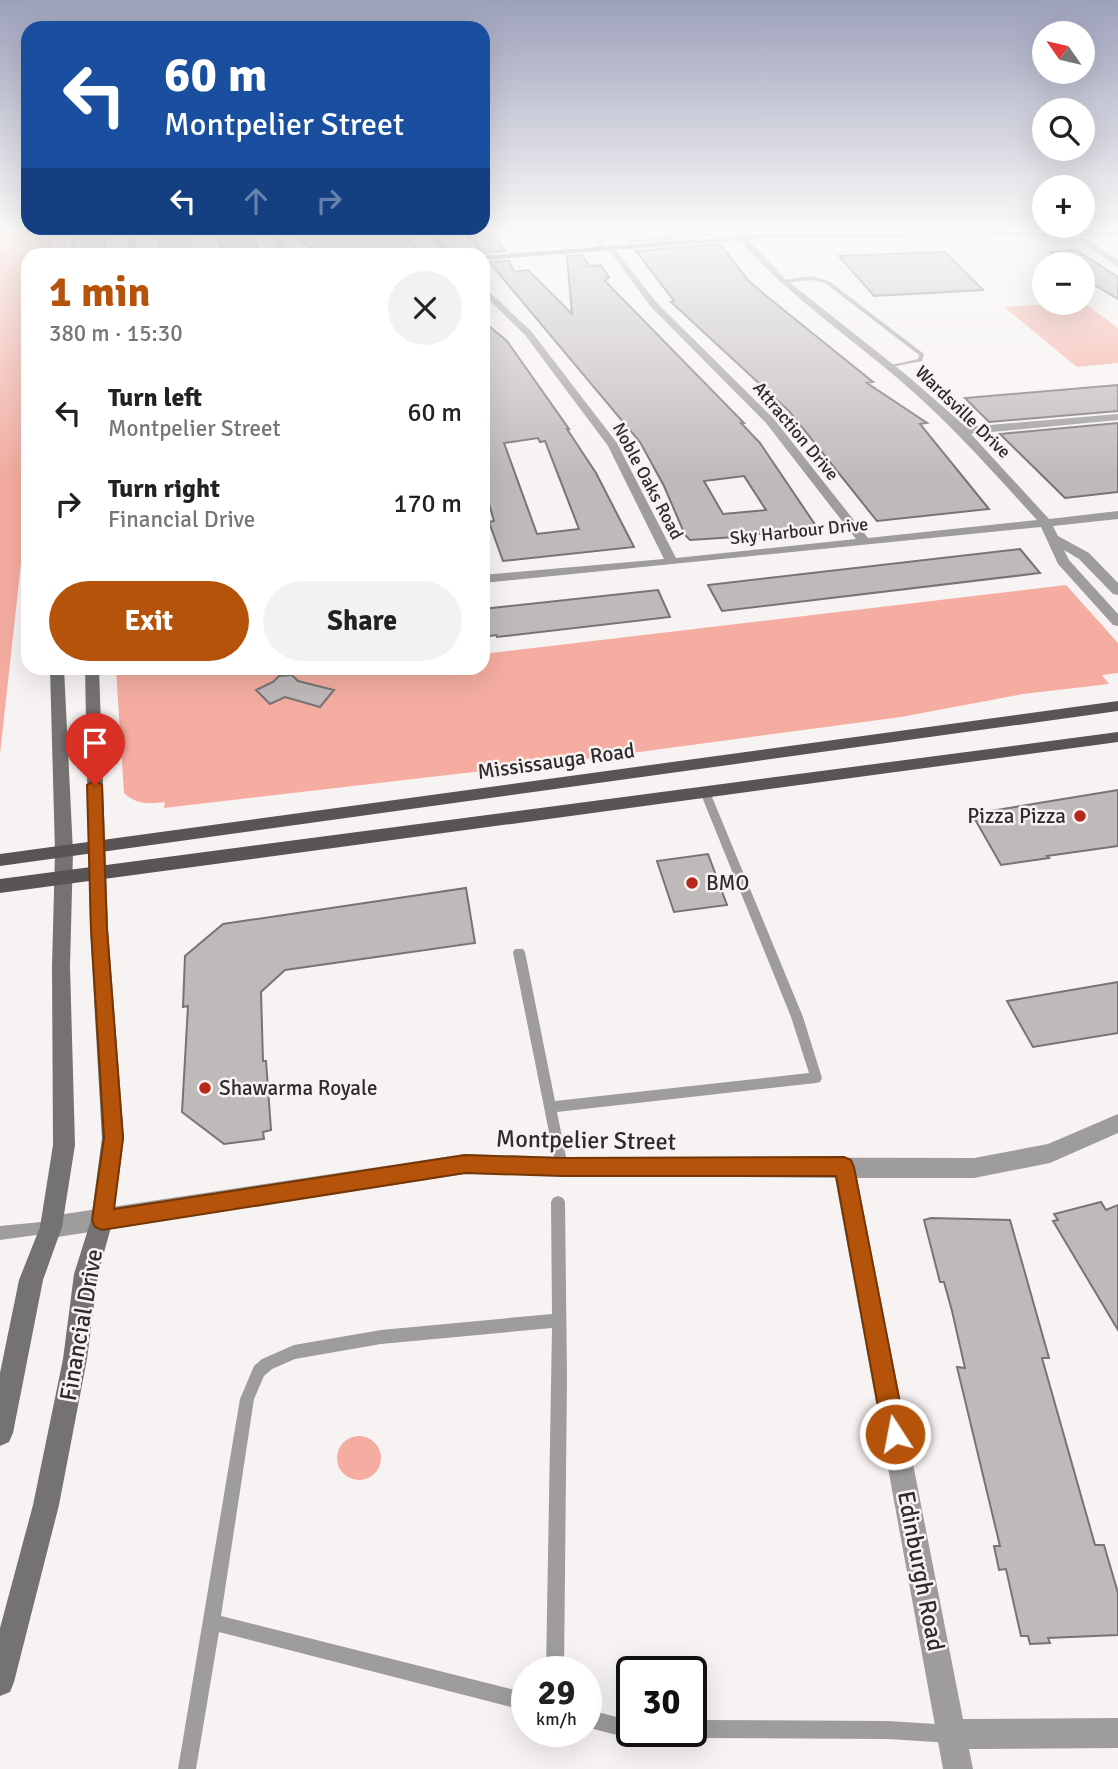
<!DOCTYPE html>
<html lang="en">
<head>
<meta charset="utf-8">
<style>
	:root { --surface:#fff; --page:#f2f2f2; --text:#222; --muted:#767676; --accent:#b45309 }
	body { margin:0; font-family:Signika,sans-serif; background:var(--page); color:var(--text); height:100vh; display:flex; flex-direction:column; font-size:26px; white-space:nowrap }
	* { box-sizing:border-box; margin:0 }
	p { font-size:23px; color:var(--muted) }
	.icon { flex:none; width:38px; height:38px; fill:none; stroke:currentColor; stroke-width:2; stroke-linecap:round; stroke-linejoin:round }
	.map { position:relative; flex:1; overflow:hidden }
	.details { position:absolute; left:21px; top:248px; width:469px; height:427px; display:flex; flex-direction:column; background:var(--surface); border-radius:21px; box-shadow:0 7px 28px #0002 }
	.details>* { flex:none }
	.guide { position:absolute; left:21px; top:21px; width:469px; height:214px; border-radius:21px; box-shadow:0 7px 28px #0002; background:#1a4fa0; color:#fff; overflow:hidden }
	.needle { width:46px; rotate:304deg }
	.buttons { position:absolute; left:1032px; top:21px; display:grid; gap:14px }
	.buttons a { display:grid; place-items:center; width:63px; height:63px; border-radius:50%; background:var(--surface); box-shadow:0 7px 28px #0002; font-size:35px }
	.speed { position:absolute; left:511px; top:1656px; display:flex; gap:14px; font-size:35px; font-weight:700; text-align:center }
	.speed>* { display:grid; place-content:center; width:91px; height:91px; border-radius:50%; background:var(--surface); box-shadow:0 7px 28px #0002; line-height:1 }
	.speed small { font-size:18px; font-weight:400 }
	.speed .limit { border:4px solid #111; border-radius:10px; background:#fff; color:#111 }
	.pin { position:absolute; display:grid; place-items:center; width:60px; height:60px; color:#fff; margin:-72px -30px; border-radius:50% 50% 50% 0; rotate:-45deg; box-shadow:0 0 7px #0007 }
	.pin .icon { rotate:45deg }
	.me { position:absolute; width:77px; margin:-38px; rotate:349deg; stroke-linejoin:round; filter:drop-shadow(0 0 5px #0008) }
	.turn { display:flex; align-items:center; gap:24px; height:147px; padding:0 28px; font-size:32px }
	.turn .icon { width:91px; height:91px; stroke-width:2.5 }
	.turn b { display:block; font-size:49px; line-height:60px }
	.lanes { display:flex; align-items:center; height:66px; padding:0 28px; background:#0003; justify-content:center; gap:35px; direction:ltr }
	.lanes .off { opacity:.35 }
	.round { display:grid; place-items:center; flex:none; width:74px; height:74px; border-radius:37px; background:var(--page) }
	.head { display:flex; align-items:center; justify-content:space-between; height:119px; padding:0 28px }
	h1 { font-size:42px; font-weight:700; line-height:52px; color:var(--accent) }
	.primary-button { display:flex; gap:14px; margin-top:auto; padding:14px 28px }
	.primary-button a { flex:1; height:80px; border-radius:42px; background:var(--accent); color:#fff; font-size:28px; font-weight:700; line-height:80px; text-align:center }
	.primary-button a+a { background:var(--page); color:var(--text) }
	ul { padding:0; list-style:none }
	li { display:flex; align-items:center; gap:21px; height:91px; padding:0 28px }
	li div { flex:1 }
	li b { display:block; font-size:26px }
	li em { font-style:normal }
	.map>svg:first-child { display:block }
	.green { fill:#f5ada1 }
	.building { fill:#bfbaba; stroke:#787473; stroke-width:2; fill-rule:evenodd }
	.lines { fill:none; stroke-linecap:round; stroke-linejoin:round }
	.lane { fill:#9e9c9c; fill-rule:evenodd }
	.street { fill:#9e9c9c; fill-rule:evenodd }
	.secondary { fill:#757272; fill-rule:evenodd }
	.primary { fill:#585554; fill-rule:evenodd }
	.route { fill:#b45309; stroke:#753606; stroke-width:2 }
	.poi-dot { fill:#b5281a; stroke:#f7f3f2; stroke-width:2.5 }
	.labels { text-anchor:middle; dominant-baseline:central; stroke-width:5; stroke-linejoin:round; paint-order:stroke }
	.far-street-label { font-size:18px; fill:#2d2b2b; stroke:#f7f3f2 }
	.street-label { font-size:21px; fill:#2d2b2b; stroke:#f7f3f2 }
	.poi-label { font-size:21px; fill:#2d2b2b; stroke:#f7f3f2; text-anchor:start }
	.near-street-label { font-size:24px; fill:#2d2b2b; stroke:#f7f3f2 }
</style>
</head>
<body>
<div class="map">
<svg width="1118" height="1769" viewBox="0 0 1118 1769">
	<rect width="100%" height="100%" fill="#f7f3f2"/>
	<path class="green" d="M0 230H55L52 231 51 255 28 256V500L0 754Z
		M1083 302 1118 328V363L1077 367 1004 307Z
		M1066 585 1118 643V673L1102 675 1109 684 1023 694 901 717 602 757 164 808 165 802C148 804 137 805 124 793L116 669 483 668V654Z
		M337 1458a22 22 0 1 1 44 0a22 22 0 1 1-44 0Z"/>
	<path class="building" d="M163 230H187L193 256H161L157 234 164 233Z
		M214 230H251L260 256H226Z
		M302 230H401L419 250 417 251 418 253 403 256H324L290 234 304 233Z
		M463 230H493L505 251 482 253Z
		M622 230H709L713 235 630 242Z
		M109 231 102 256H68L77 233Z
		M720 244 748 280 765 295 873 382 867 383 927 423 920 424 989 509 877 521 789 411 671 302 674 301 636 251Z
		M1076 250 1118 277V299L1083 278V264H1061L1050 252Z
		M945 252 983 290 874 296 839 256Z
		M582 255 589 266 601 265 609 277 605 281 744 423H741L760 443 816 526 736 537 690 540 685 535 664 486 640 442 489 262 509 261 514 272 528 270 572 314 567 256ZM744 476 766 510 723 514 704 481Z
		M483 321 507 341 569 429H567L596 473 634 547 503 561 489 522 494 521 483 483ZM538 438 540 442 545 441 579 529 537 534 504 443Z
		M1118 385V411L989 422 965 398Z
		M1118 423V492L1065 498 1000 434Z
		M1020 549 1040 573 722 611 708 585Z
		M658 590 670 617 497 637 496 635 483 637V609Z
		M292 675 298 681 334 690 320 707 285 697 270 704 256 690 273 682 279 676Z
		M1118 790V846L1047 856 1049 858 1001 865 972 814Z
		M708 854 727 905 674 912 657 861Z
		M466 888 475 943 285 970 261 992 263 1061H266L271 1130 263 1132 264 1139 224 1144 182 1112 188 1006 183 1007 185 956 223 924Z
		M1118 982V1033L1033 1047 1007 1001Z
		M1101 1202 1106 1210 1118 1205V1330L1053 1221 1058 1220 1054 1214Z
		M931 1218 1010 1220 1049 1358H1042L1095 1545H1104L1118 1593V1635L1048 1638 1050 1643 1030 1644 1028 1636H1021L1006 1569 999 1570 994 1546H1000L957 1367 965 1368 952 1311 944 1282H940L924 1220Z"/>
	<g class="lines">
		<path class="lane" d="M811 276 829 281 924 354 922 361 887 368V366L918 359 919 355 825 283 811 280 782 283 779 281Z
			M705 789 710 792 803 1017 822 1078 820 1082 816 1083 557 1112 568 1167 567 1171 562 1173 557 1171 556 1167 513 952 515 949H523L525 952 555 1101 809 1073 791 1017 700 792Z
			M558 1196 563 1198 565 1202 567 1377 564 1671H546L552 1328 381 1344 295 1359 272 1369 264 1376 254 1399 221 1616 527 1693V1711L219 1632 196 1769H178L240 1399 254 1366 262 1359 294 1345 381 1330 552 1314 551 1202 553 1198Z
			M51 1221 56 1222 58 1227 56 1232 51 1233 0 1240V1226Z
			M586 1709 632 1721V1731H641L638 1736 632 1739 586 1727Z
			M691 1720 888 1721 951 1725 957 1728 960 1734 957 1740 951 1743 888 1739 691 1738 685 1735 683 1731H691Z"/>
		<path class="street" d="M130 230H138L135 236 138 256H130L127 236Z
			M269 230H277L287 252 292 256 280 255Z
			M425 230H433L455 256H446Z
			M589 230H597L606 248H600Z
			M731 230H739L784 278 909 377 966 427 1118 414V420L971 434 1049 519 1118 511V519L1053 526 1058 536 1089 553 1118 583V595L1113 594 1079 559 1064 550 1069 560 1118 614V626L1113 625 1058 564 1041 527 483 583V575L664 559 608 446 525 335 483 294V286L531 331 617 443 676 558 856 539 766 423 651 307 610 251 614 248 657 303 774 419 868 538 1037 520C993 472 951 424 902 382 844 332 780 290 731 230Z
			M1080 238H1086L1118 260V267L1080 242Z
			M1118 1114V1133L1050 1163 974 1178H857L963 1719 1118 1718V1748L969 1749 973 1769H943L835 1178 465 1174 51 1238 43 1235 40 1227 43 1219 51 1216 465 1154 562 1157 974 1158 1048 1144Z"/>
		<path class="secondary" d="M1118 231V235L767 238 483 260V256H480L767 234Z
			M50 668H64L73 852 70 966 75 1145 62 1227 43 1280 13 1433 9 1442 0 1446V1373L19 1280 40 1227 53 1145 52 966 55 852Z
			M85 668H99L108 929 124 1138 113 1220 98 1274 87 1359 59 1505 14 1682 10 1692 0 1696V1628L33 1505 63 1359 74 1274 91 1220 102 1138 90 929Z"/>
		<path class="primary" d="M1118 701V711L0 866V854Z
			M1118 732V742L0 893V879Z"/>
	</g>
	<linearGradient id="sky" x2="0" y2="1"><stop stop-color="#9ca0ba"/><stop offset="0.48" stop-color="#fbfaf9"/><stop offset="1" stop-color="#fbfaf9" stop-opacity="0"/></linearGradient>
	<rect width="1118" height="478" fill="url(#sky)"/>
	<path class="route" d="M95 780 102 785 107 929 123 1138 114 1209 465 1155 562 1158 844 1157 851 1160 854 1167 906 1434 903 1442 895 1446 887 1442 883 1434 836 1176H562L465 1173 102 1230 95 1227 92 1220 104 1138 91 929 87 785Z"/>
	<g class="poi-dot">
		<circle cx="1080" cy="816" r="7"/>
		<circle cx="692" cy="883" r="7"/>
		<circle cx="205" cy="1088" r="7"/>
	</g>
	<g class="labels">
		<g class="far-street-label">
			<text transform="translate(963 412) rotate(44)">Wardsville Drive</text>
			<text transform="translate(796 431) rotate(50)">Attraction Drive</text>
			<text transform="translate(648 481) rotate(62)">Noble Oaks Road</text>
			<text transform="translate(799 531) rotate(-6)">Sky Harbour Drive</text>
		</g>
		<g class="street-label">
			<text transform="translate(556 761) rotate(-8)">Mississauga Road</text>
		</g>
		<g class="poi-label">
			<text x="1066" y="816" text-anchor="end">Pizza Pizza</text>
			<text x="706" y="883">BMO</text>
			<text x="219" y="1088">Shawarma Royale</text>
		</g>
		<g class="near-street-label">
			<text transform="translate(586 1140) rotate(1)">Montpelier Street</text>
			<text transform="translate(81 1325) rotate(-80)">Financial Drive</text>
			<text transform="translate(921 1571) rotate(79)">Edinburgh Road</text>
		</g>
	</g>
</svg>
<div class="buttons">
<a><svg class="needle" viewBox="-14 -14 28 28"><path d="M0-13l5 13h-10z" fill="#e53935"/><path d="M0 13l5-13h-10z" fill="#767676"/></svg></a>
<a><svg class="icon" aria-label="search" viewBox="0 0 24 24"><circle cx="10" cy="10" r="6"/><path d="M15 15l6 6"/></svg></a>
<a>+</a>
<a>−</a>
</div>
<div class="speed"><div>29<small>km/h</small></div><div class="limit">30</div></div>
<div class="pin" style="left:95px;top:785px;background:#d93025"><svg class="icon" aria-label="arrive" viewBox="0 0 24 24"><path d="M6 21V4h12l-3 4 3 4H6"/></svg></div>
<svg class="me" style="left:895px;top:1434px" viewBox="-20 -20 40 40"><circle r="17" fill="#b45309" stroke="#fff" stroke-width="3"/><path d="M0-11L8 9 0 5-8 9z" fill="#fff"/></svg>
<div class="guide">
<div class="turn"><svg class="icon" aria-label="left" viewBox="0 0 24 24"><path d="M17 20v-9H6M10 6l-5 5 5 5"/></svg><div><b>60 m</b>Montpelier Street</div></div>
<div class="lanes"><svg class="icon" aria-label="left" viewBox="0 0 24 24"><path d="M17 20v-9H6M10 6l-5 5 5 5"/></svg><svg class="icon off" aria-label="ahead" viewBox="0 0 24 24"><path d="M12 20V5M6 11l6-6 6 6"/></svg><svg class="icon off" aria-label="right" viewBox="0 0 24 24"><path d="M7 20v-9h11M14 6l5 5-5 5"/></svg></div>
</div>
<section class="details">
<div class="head"><div><h1>1 min</h1><p>380 m · 15:30</p></div><a class="round"><svg class="icon" aria-label="close" viewBox="0 0 24 24"><path d="M6 6l12 12M18 6L6 18"/></svg></a></div>
<ul>
<li><svg class="icon" aria-label="left" viewBox="0 0 24 24"><path d="M17 20v-9H6M10 6l-5 5 5 5"/></svg><div><b>Turn left</b><p>Montpelier Street</p></div><em>60 m</em></li>
<li><svg class="icon" aria-label="right" viewBox="0 0 24 24"><path d="M7 20v-9h11M14 6l5 5-5 5"/></svg><div><b>Turn right</b><p>Financial Drive</p></div><em>170 m</em></li>
</ul>
<div class="primary-button"><a>Exit</a><a>Share</a></div>
</section>
</div>
</body>
</html>
